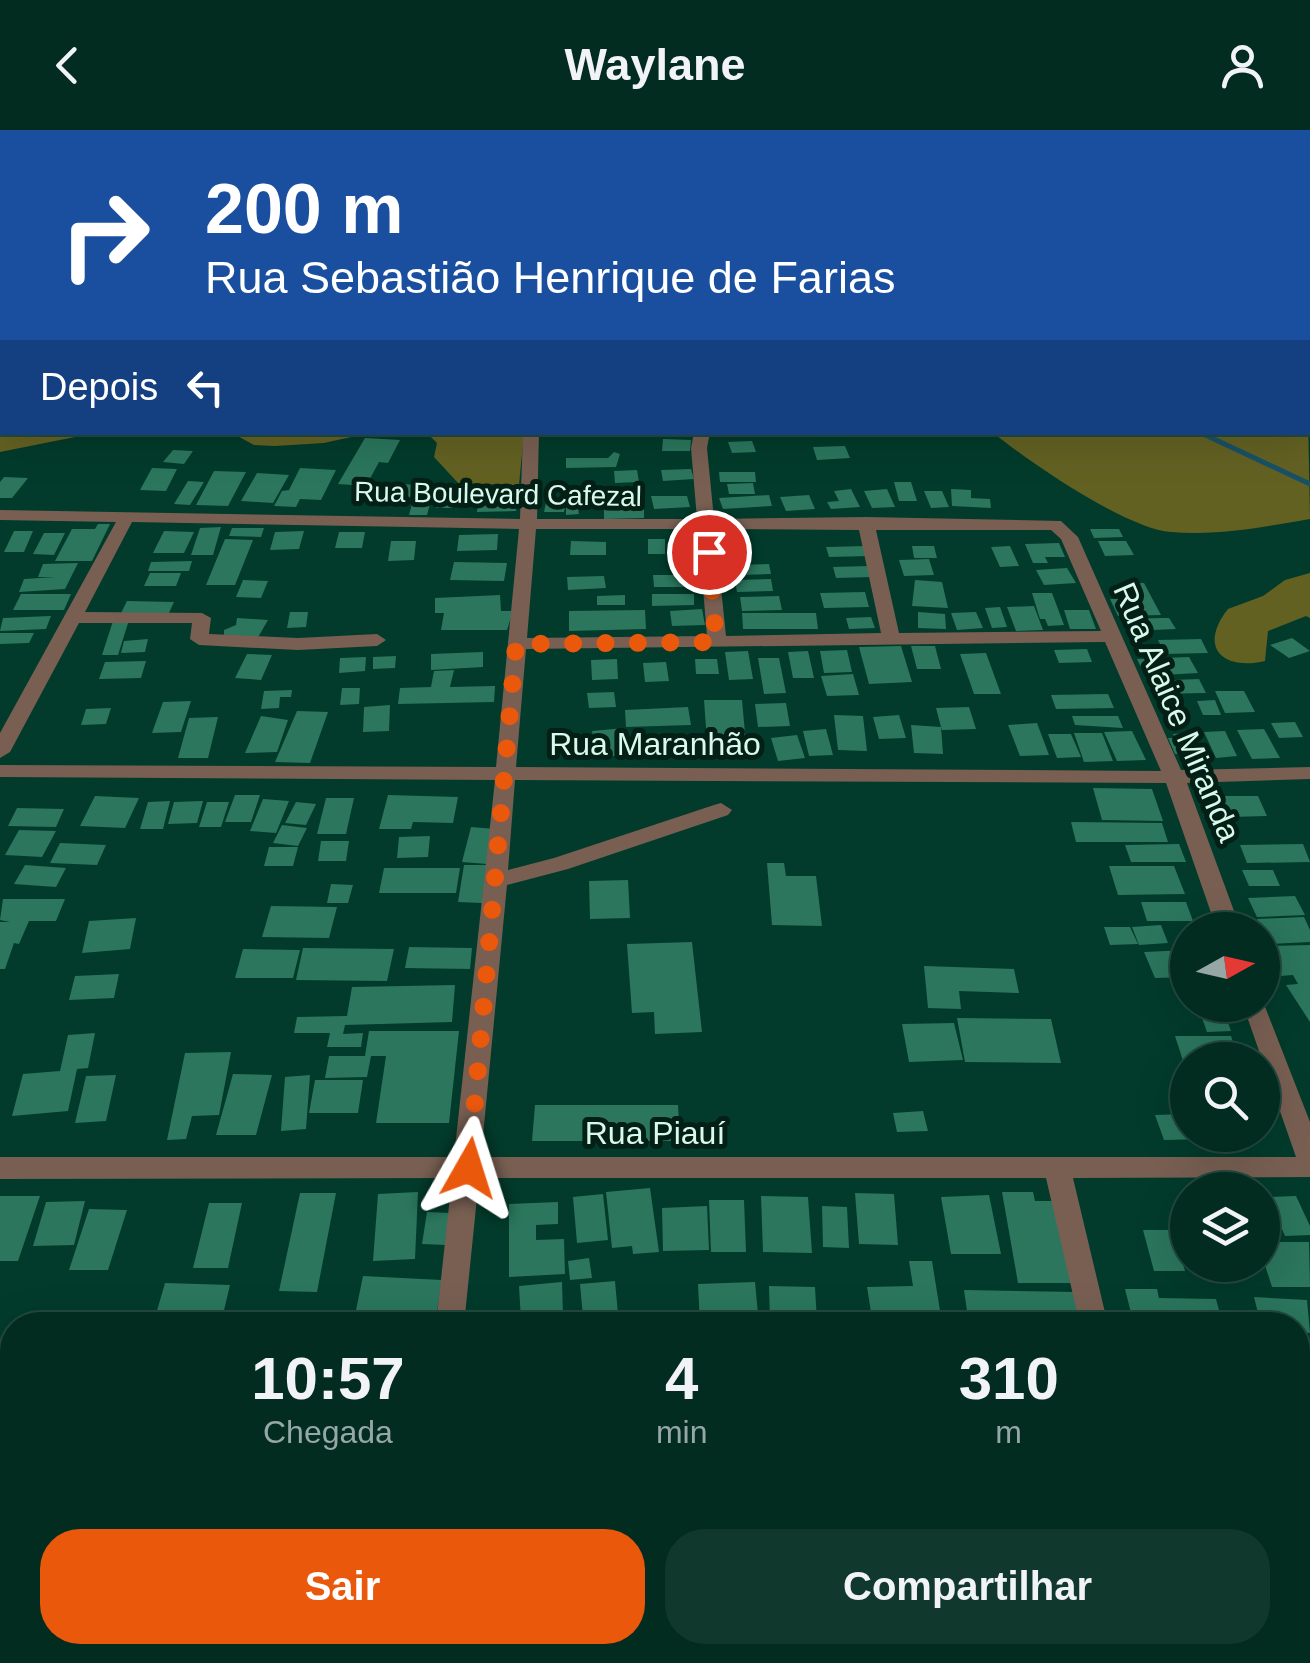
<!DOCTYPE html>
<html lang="pt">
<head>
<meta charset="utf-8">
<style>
	:root { --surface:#022c20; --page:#10382d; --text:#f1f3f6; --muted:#96a7a5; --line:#23483e; --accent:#ea580c }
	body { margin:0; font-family:Helvetica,sans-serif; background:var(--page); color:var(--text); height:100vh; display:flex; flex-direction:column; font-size:38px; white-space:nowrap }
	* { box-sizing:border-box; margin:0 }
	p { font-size:32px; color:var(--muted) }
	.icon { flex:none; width:55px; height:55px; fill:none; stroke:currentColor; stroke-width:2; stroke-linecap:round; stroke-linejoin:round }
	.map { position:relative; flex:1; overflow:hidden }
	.details { position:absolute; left:0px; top:1182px; width:1310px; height:352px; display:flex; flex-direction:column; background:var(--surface); border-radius:40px 40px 0 0; box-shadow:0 10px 40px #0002,0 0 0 2px var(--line) }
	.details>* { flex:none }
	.guide { position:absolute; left:0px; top:0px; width:1310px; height:305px; box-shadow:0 10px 40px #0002,0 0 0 2px var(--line); background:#1a4fa0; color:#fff; overflow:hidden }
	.needle { width:65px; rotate:82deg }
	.controls { position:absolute; left:1170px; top:782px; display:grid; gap:20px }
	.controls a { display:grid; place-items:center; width:110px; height:110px; border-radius:50%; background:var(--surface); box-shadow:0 10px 40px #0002,0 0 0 2px var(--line); font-size:50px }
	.pin { position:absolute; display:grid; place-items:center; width:85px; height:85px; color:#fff; margin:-42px; border:5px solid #fff; border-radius:50%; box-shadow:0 2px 10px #0007 }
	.me { position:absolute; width:110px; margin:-55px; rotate:6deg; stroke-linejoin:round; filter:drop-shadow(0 0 8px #0008) }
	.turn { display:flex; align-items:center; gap:35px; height:210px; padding:0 40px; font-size:45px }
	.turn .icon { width:130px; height:130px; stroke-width:2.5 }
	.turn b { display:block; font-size:70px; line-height:85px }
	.then { display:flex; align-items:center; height:95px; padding:0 40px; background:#0003; gap:20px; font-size:38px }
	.eta { display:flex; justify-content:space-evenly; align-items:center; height:170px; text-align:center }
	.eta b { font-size:60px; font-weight:700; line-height:70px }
	.action { display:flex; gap:20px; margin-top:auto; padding:20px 40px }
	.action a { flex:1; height:115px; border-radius:40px; background:var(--accent); color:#fff; font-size:40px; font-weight:700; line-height:115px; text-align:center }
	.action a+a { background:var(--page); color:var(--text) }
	header { display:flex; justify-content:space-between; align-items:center; height:130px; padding:0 40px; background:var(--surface); font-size:45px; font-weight:700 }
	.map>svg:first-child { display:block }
	.forest { fill:#636122 }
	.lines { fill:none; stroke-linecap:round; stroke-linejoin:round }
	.stream-far1 { stroke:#185166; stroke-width:4 }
	.stream { stroke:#185166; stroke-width:5 }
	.building { fill:#2b765d }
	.street { fill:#785f52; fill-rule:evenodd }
	.route { stroke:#ea580c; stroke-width:18; stroke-dasharray:0 32.4 }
	.labels { text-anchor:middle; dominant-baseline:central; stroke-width:10; stroke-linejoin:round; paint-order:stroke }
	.far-street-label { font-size:28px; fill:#d8f9eb; stroke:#031f16 }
	.street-label { font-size:32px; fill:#d8f9eb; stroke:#031f16 }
</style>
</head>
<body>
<header><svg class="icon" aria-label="back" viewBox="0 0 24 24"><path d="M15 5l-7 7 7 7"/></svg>Waylane<svg class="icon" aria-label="person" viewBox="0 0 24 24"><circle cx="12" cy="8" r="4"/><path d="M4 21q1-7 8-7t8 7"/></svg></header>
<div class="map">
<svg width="1310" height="1533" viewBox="0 0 1310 1533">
	<rect width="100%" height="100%" fill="#023b2b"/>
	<path class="forest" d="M0 0H712L721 2H2V302L95 303 0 322Z
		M1308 285 1310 389C1264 397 1218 406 1171 402 1127 399 1032 334 996 305L986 303 1308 302Z
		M232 303H422H369L324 313 275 316 254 315Z
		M427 303H524L519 355 459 354 434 327 437 313Z
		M1310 443V488L1306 486 1268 501 1265 531C1222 541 1198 517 1228 479L1263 466 1285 450Z"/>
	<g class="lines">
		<path class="stream-far1" d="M209 2 213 0"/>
		<path class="stream" d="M1199 302 1310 354"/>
	</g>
	<path class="building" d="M365 308 400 310 388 333 379 332 366 356 338 354Z
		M663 309 691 310 690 321H662Z
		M752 311 756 322 732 323 728 312Z
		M845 316 850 328 817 330 813 317Z
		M173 320 193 321 184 334 163 332Z
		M614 322 620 324 616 337 566 338V328H608Z
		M152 338 177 339 166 361 140 360Z
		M300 338 336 340 321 370 300 369 296 377 274 376 282 361 289 360Z
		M691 339 694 349 663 351 661 340Z
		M637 340 639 352 615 353 614 341Z
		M214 341 246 342 228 376 196 375Z
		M719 342H755L756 352H720Z
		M257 343 289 345 273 373 241 371Z
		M4 347 28 348 12 368H0V352Z
		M188 351 204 352 190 375 174 374Z
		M894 352H911L917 371H899Z
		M388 353 416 355 406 375 377 373Z
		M753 353 755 364H729L727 354Z
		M440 357H461L457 378H436Z
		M608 359H631L630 374H608Z
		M851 359 860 377 831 379 827 372 839 371 834 361Z
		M887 359 895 377 872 378 864 361Z
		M951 359 971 360V368L990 369 991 378 952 376Z
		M479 360H517L516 381 477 382Z
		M924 361H942L949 377 931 378Z
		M769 365 772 376 723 379 719 368Z
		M809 365 815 379 786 381 780 367Z
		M651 366H687L690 377 654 379Z
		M547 368H576L579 384 566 385V371L564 382H544Z
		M413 370H431L427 385H409Z
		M644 375V388L604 389V376Z
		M98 394H110L92 431H55L72 399H95Z
		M221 397 213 425H191L200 398Z
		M232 398H264L261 407 229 406Z
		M1090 399H1119L1123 407 1094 408Z
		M14 401H33L24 422H4Z
		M164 401 194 402 184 423H153Z
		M304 401 299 419 270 420 275 402Z
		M339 402H365L362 418H335Z
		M44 403H65L54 425 33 424Z
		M498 404 497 420 457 421 459 405Z
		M225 409 253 410 235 455H206Z
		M648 409H665V424H648Z
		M391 411H416L414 430 388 431Z
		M571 411 606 412V425H570Z
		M1098 411H1126L1134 425 1105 426Z
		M1059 413 1065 427H1045L1048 433H1033L1025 414Z
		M867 416 869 426 829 427 826 417Z
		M912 416H934L937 428H914Z
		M1010 416 1019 436 1000 437 991 417Z
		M929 429 934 445 904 446 899 430Z
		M192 431 189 441H148L151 432Z
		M454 432 507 433 504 451 450 450Z
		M78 433 65 459 19 462 24 449 55 447H38L43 434Z
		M769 434 771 444 740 445 738 435Z
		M869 436 872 447 836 448 833 437Z
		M1067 438 1076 453 1044 455 1036 440Z
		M150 443H181L176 456H144Z
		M653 445H695L696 457H654Z
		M604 446 606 458 568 460 567 447Z
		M771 449 773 461 737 462 735 450Z
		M243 450 268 451 261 468 236 467Z
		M915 450 942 452 948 478 912 476Z
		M1144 453 1161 485 1118 486 1110 469H1124L1116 454Z
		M865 462 869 477 824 478 820 463Z
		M1032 463H1052L1064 495 1048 496 1045 489H1040Z
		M21 464H71L64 480H13Z
		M652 464H694V475L652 476Z
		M500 465 501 481H513L507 500H441L444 483H435V468Z
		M625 465V475H597V466Z
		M779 466 782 480 742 481 740 467Z
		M127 471 174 472 168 485H120Z
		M1034 476 1043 500 1016 501 1007 477Z
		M1000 477 1007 497 992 498 985 478Z
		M702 479 705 495 672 496 670 481Z
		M645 480 646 499 569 501V481Z
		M1064 480H1089L1096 499H1070Z
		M290 482H308L306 497 287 498Z
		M918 482 945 484 946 499 918 498Z
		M976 482 983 498 957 500 951 483Z
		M742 483H816L818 499H743Z
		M51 486 46 499 0 501 3 488Z
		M871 487 875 498 849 499 846 488Z
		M237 488 268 490 257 509 224 506V500L236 495Z
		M1162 488H1169L1176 499 1131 501 1125 489Z
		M129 490 118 525H102L113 491Z
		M0 503H34L29 513 0 514Z
		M1292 508 1310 521 1289 528 1270 515Z
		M148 509 145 522 121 523 124 511Z
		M1201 509 1208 523 1165 524 1158 510Z
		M901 516 912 552 869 554 859 517Z
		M911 516H935L941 539H917Z
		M1087 519 1092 532 1059 533 1054 520Z
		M847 520 852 542 824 543 820 521Z
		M748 521 753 549 729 550 725 522Z
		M808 521 814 548H793L788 522Z
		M483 522V537L431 540V524Z
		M986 523 1001 564H974L960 524Z
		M247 524 272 525 261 550 235 548Z
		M396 526 395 538 373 539V527Z
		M366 527 365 541 339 543 340 528Z
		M1189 527 1198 543 1145 546 1137 529Z
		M758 528H779L786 563 764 564Z
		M617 529 618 549 592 550 591 530Z
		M695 529H717L719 544H696Z
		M146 531 141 548 99 549 105 532Z
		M666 532 669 551 645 552 643 533Z
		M454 540 450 557 495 556 494 572 398 574 400 558 431 557 434 541Z
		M853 544 859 565 827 566 821 546Z
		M1199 549 1206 563 1155 564 1148 551Z
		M342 558H360L359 574 340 575Z
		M292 560 291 567H280L279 578 261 579 264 561Z
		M1215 561H1244L1255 582 1225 583Z
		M614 562 616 577 589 578 587 563Z
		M1108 564 1114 578 1056 579 1051 565Z
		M704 570H742L747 625H708Z
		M1215 570 1221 585H1203L1197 571Z
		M191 571 181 602 152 603 163 572Z
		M786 573 790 596 758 597 755 574Z
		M390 575 389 601 363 602 364 577Z
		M688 577 691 595 626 597 625 580Z
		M969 577 976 599 942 600 941 597 943 624 914 623 911 595 941 597 936 578Z
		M111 578 106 594 81 595 86 579Z
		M297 581 328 582 310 633 275 632Z
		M834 585 863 586 867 621 838 620Z
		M899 585 906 608 879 609 873 587Z
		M261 586 288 590 277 622 245 623Z
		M1072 586H1118L1123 598 1075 595Z
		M218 587 208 628H178L189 588Z
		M1295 592 1303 607 1279 608 1271 593Z
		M1037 593 1049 625 1020 626 1008 595Z
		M625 598 631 625 597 627 592 601Z
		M826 599 833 625 809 626 803 601Z
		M1264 599 1280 628 1252 629 1237 600Z
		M1132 601 1146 630 1117 631 1104 602Z
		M1225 601 1237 626 1216 628 1204 602Z
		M1074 603H1102L1113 631 1084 632Z
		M1190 603 1200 624H1175L1168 608H1175L1173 604Z
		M1048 604H1071L1081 627 1057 628Z
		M797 605 805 628 778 631 771 608Z
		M1093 658 1152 659 1163 691 1102 690Z
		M235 665H260L251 692H225Z
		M388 665 458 667 453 693 413 692 411 699H379Z
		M95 666 139 668 125 698 80 696Z
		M1222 666H1258L1267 686 1230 687Z
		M326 668H354L346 704H317Z
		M263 669 289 671 276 703 250 701Z
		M170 671 163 699H140L148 672Z
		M203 671 197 693 168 694 174 672Z
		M207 672H229L221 697H199Z
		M296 672 316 674 306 695 285 693Z
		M17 678 64 679 56 697 8 696Z
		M1071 692 1162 693 1168 712H1076Z
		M282 695 307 698 298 716 273 713Z
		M471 697 495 699 487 734 462 732Z
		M19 700 56 701 42 727 5 725Z
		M430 706 428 727 397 728 399 707Z
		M321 711H349L346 731H318Z
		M60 713 106 715 97 735 50 733Z
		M1179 714 1186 732H1131L1125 715Z
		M1303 714 1310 732 1247 733 1240 715Z
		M269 717H298L293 736H264Z
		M767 733H784L786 746H816L822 796 772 795Z
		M25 735 66 738 56 757 14 754Z
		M464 735H487L482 773 458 772Z
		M1109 736H1174L1185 764 1118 765Z
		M384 738H460L456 763H379Z
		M1242 740H1273L1280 756H1249Z
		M628 750 630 788 590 789 589 751Z
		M331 754 353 755 348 773H327Z
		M1295 766 1305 785 1257 787 1248 768Z
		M3 769H65L56 791H29L19 814 14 813 5 839H0V792H10L0 790Z
		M1141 772H1186L1193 791H1147Z
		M271 776 337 777 329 808 262 807Z
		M1304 787 1310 800V812L1269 814 1257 789Z
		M136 788 130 819 82 823 89 791Z
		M1161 795 1168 813 1139 815 1132 797Z
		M1104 797H1130L1138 814 1110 815Z
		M692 812 702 902 655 904 654 882 632 883 627 814Z
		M1310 815V892L1286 855 1298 854 1293 845 1280 846 1266 816Z
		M409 817 472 818 470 839 405 838Z
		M303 818 394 819 387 851 296 850Z
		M243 819 300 820 293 848H235Z
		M1188 820V847L1155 848 1144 822Z
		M924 836 1014 839 1019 863 959 861 961 879 928 878Z
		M119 844 114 868 69 870 75 846Z
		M455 855 452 892 345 895 343 904 363 903 361 917H327L330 903H294L297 887 347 886 352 857Z
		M1225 884 1231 901 1207 902 1201 885Z
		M957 888 1051 889 1061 933 965 932Z
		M954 893 963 930 909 932 902 894Z
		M369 901H459L449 993H376L386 926H371L367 947 325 948 329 926H365Z
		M95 903 88 938 77 939 68 981 12 986 23 944 60 941 68 905Z
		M1175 906H1231L1239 930H1188L1187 943Z
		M231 922 219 985 192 986 186 1009 167 1010 185 923Z
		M233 944 272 945 256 1005H216Z
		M116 945 106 991 75 993 86 946Z
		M310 945 306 999 281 1001 285 947Z
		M315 950H363L358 983H309Z
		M535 975H678L680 1011H532Z
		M923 981 928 1001 897 1002 893 983Z
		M1188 984V1005H1208L1209 1009 1164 1010 1155 985Z
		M650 1058 659 1122 633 1124 632 1116 612 1118 606 1062Z
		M418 1062 415 1129 373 1131 378 1064Z
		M1002 1062H1033L1035 1071H1057L1075 1153H1018Z
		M300 1063H336L317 1162 279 1161Z
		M855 1063 894 1064 898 1115 859 1114Z
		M603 1064 608 1110 577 1113 573 1067Z
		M989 1065 1001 1124H951L941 1067Z
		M0 1066H40L18 1131H0Z
		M761 1066 808 1067 812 1123 763 1122Z
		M1296 1066 1310 1096V1105L1285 1106 1268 1067Z
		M709 1070H744L746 1122H711Z
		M85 1071 74 1115 33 1116 46 1072Z
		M558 1072V1094L536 1095V1110L564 1109 565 1144 509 1147V1074Z
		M209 1073H242L228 1138H193Z
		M707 1076 709 1120 663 1121 662 1078Z
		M822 1076 847 1077 849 1118 823 1117Z
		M89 1079 127 1080 108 1140H69Z
		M427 1082 450 1083 446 1115 422 1114Z
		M1143 1100H1173L1185 1141H1154Z
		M1262 1112H1309L1310 1157H1272L1262 1126Z
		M589 1128 592 1148 570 1150 568 1131Z
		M909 1131H932L942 1193H920L918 1181 871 1182 867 1157 913 1156Z
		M363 1146 442 1150 435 1195H353Z
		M615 1151 618 1184 583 1187 580 1154Z
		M562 1152 563 1186 521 1190 519 1156Z
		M755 1152 759 1195H700L698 1154Z
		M165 1153 230 1155 221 1193 154 1191Z
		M769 1156 815 1157 817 1192 770 1191Z
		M1125 1159H1157L1159 1168 1216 1169 1223 1195H1134Z
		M964 1160 1075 1162 1082 1195H969Z
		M1254 1167 1307 1170 1310 1203 1298 1202V1195H1261Z
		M679 1181 681 1195H640L639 1184Z
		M1298 1212H1310V1250H1298Z
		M1298 1255H1310V1299H1298Z
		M12 1269V1311L0 1305V1283Z
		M0 1317 12 1322V1366L0 1361Z
		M1298 1461H1308L1310 1467V1513H1298Z
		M113 1522H179L177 1533H110Z
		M244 1522H356L354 1533H242Z"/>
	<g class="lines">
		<path class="street" d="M848 0H859L861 2H849Z
			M1001 0H1014L1016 2H1002Z
			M1122 0H1134L1136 2H1123Z
			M1252 0H1265L1267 2H1253Z
			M1308 32H1310V40H1308Z
			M1310 68V76L1308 77V69Z
			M1308 128 1310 129V138L1308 137Z
			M523 302H539L537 389H697L691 318 694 302H710L707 318 714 389 866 387 1061 391 1078 407 1181 640 1310 637V649L1187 653 1241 800H1217L1166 653 515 650 508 740 554 728 714 675 721 673 732 680 728 685 568 739 507 755 481 1027H1296L1243 875H1262V869L1310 992V1047L1073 1048 1108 1195H1080L1046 1048H479L464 1195H436L452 1048 0 1049V1027H454L495 650 0 647V635L496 637 519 399 132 392 85 482 202 483 211 488 209 504 298 508 377 504 386 510 377 516 298 520 199 515 190 509 192 493H79L10 622 0 628V603L116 392 0 390V380L520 389ZM536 399H698L707 506 527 508ZM715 399 859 400 881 503 726 506ZM876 400H1051L1061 409 1101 501 899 503ZM1105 512 1161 641 516 637 526 519Z
			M393 1522H427L426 1533H392Z
			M1154 1522H1188L1190 1533H1156Z"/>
	</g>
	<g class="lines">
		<path class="route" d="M469 1038 516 514 716 512 709 422"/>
	</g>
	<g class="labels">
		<g class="far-street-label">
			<text transform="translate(498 364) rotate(1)">Rua Boulevard Cafezal</text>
		</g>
		<g class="street-label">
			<text transform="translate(1177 582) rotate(67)">Rua Alaice Miranda</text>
			<text x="655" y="614">Rua Maranhão</text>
			<text x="655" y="1003">Rua Piauí</text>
		</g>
	</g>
</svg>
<div class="controls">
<a><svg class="needle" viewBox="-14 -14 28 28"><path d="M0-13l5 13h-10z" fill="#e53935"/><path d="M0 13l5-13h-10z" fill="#96a7a5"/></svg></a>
<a><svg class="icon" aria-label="search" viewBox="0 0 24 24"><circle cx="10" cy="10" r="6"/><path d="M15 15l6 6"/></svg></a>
<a><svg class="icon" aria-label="layers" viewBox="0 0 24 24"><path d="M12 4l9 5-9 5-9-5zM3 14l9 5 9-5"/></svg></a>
</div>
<div class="pin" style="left:709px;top:422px;background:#d93025"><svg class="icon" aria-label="arrive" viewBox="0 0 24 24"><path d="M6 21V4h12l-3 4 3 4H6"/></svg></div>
<svg class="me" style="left:469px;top:1038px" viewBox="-20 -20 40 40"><path d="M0-17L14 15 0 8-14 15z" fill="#ea580c" stroke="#fff" stroke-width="4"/></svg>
<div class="guide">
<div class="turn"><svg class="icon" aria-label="right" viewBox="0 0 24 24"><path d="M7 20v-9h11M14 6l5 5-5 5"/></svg><div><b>200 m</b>Rua Sebastião Henrique de Farias</div></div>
<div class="then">Depois<svg class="icon" aria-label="left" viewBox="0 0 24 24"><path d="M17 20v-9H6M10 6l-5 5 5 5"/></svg></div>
</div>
<section class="details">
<div class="eta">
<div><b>10:57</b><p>Chegada</p></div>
<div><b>4</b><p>min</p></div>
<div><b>310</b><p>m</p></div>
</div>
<div class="action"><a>Sair</a><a>Compartilhar</a></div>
</section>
</div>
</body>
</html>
